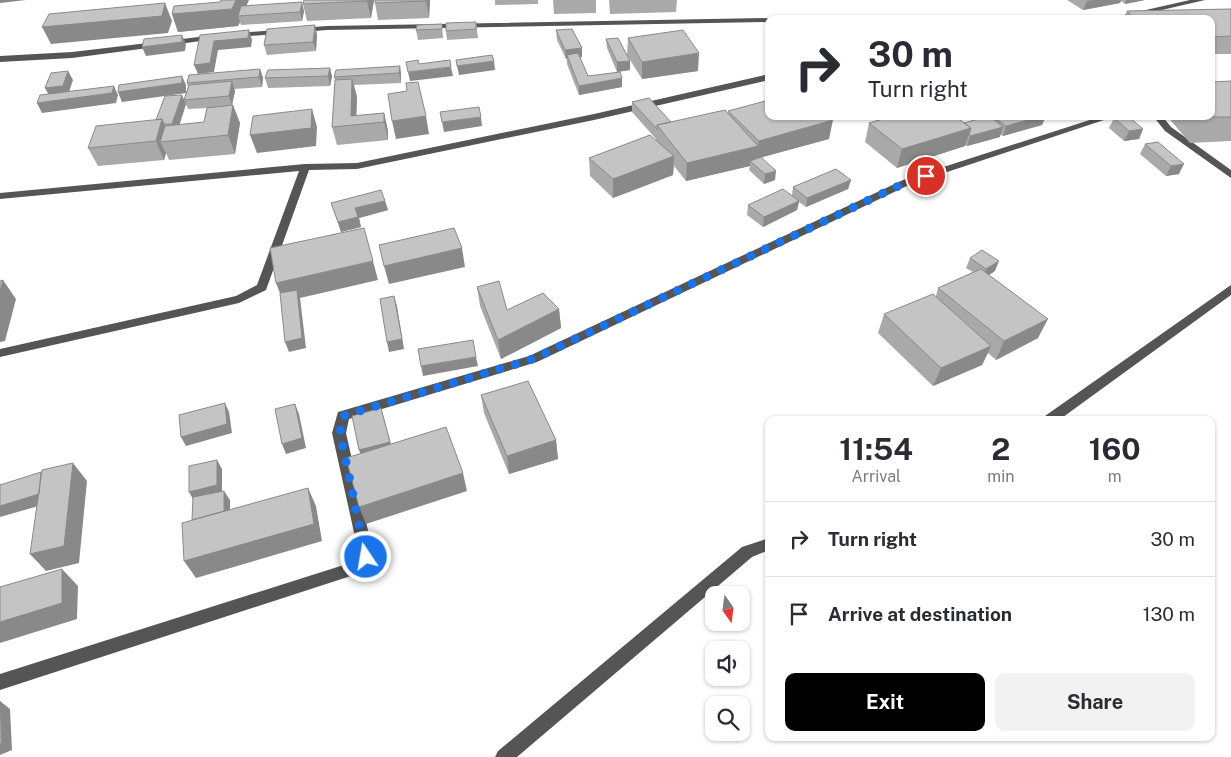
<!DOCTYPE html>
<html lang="en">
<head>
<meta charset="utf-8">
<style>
	:root { --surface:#fff; --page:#f2f2f3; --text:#2b2b33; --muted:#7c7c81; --line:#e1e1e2; --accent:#000 }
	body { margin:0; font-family:"Public Sans",sans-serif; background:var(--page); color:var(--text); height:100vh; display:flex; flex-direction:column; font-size:19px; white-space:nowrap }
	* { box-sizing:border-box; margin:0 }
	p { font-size:16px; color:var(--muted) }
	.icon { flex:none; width:28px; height:28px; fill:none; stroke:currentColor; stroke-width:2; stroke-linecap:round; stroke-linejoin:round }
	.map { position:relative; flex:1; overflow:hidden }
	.side { position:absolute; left:765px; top:416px; width:450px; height:325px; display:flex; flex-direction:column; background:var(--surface); border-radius:10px; box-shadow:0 1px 4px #0004 }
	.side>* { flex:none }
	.hud { position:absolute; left:765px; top:15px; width:450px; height:105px; border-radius:10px; box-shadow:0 1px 4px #0004; background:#fff; color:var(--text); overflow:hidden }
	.needle { width:32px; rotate:166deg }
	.controls { position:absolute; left:705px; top:586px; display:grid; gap:10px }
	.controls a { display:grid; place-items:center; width:45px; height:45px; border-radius:10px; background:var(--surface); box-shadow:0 1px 4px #0004; font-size:25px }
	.pin { position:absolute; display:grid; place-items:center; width:42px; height:42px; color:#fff; margin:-21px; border:2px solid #fff; border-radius:50%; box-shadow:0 1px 5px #0007 }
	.me { position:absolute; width:55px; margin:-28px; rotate:348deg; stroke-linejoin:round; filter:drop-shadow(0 0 4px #0008) }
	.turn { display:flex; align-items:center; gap:18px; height:105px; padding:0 20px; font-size:22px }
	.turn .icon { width:65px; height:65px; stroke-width:2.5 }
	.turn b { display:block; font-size:35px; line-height:42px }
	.eta { display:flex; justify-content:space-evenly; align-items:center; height:85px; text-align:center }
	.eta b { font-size:30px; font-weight:700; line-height:35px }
	.cta { display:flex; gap:10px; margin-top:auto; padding:10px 20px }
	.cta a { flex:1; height:58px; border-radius:10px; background:var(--accent); color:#fff; font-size:20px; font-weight:700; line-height:58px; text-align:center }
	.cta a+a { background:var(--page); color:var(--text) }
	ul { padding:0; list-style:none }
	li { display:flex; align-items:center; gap:15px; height:75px; padding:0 20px; border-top:1px solid var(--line) }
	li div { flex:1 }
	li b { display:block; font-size:19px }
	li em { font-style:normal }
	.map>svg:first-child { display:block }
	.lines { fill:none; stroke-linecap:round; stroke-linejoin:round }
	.minor { fill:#555; fill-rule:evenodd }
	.wall { fill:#a9a9a9; fill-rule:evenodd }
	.shaded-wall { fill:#898989 }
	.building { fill:#c4c4c4; stroke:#898989 }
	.route { stroke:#1a73e8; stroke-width:9; stroke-dasharray:0 16.2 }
</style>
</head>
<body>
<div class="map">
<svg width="1231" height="757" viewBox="0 0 1231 757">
	<rect width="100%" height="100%" fill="#fff"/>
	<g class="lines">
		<path class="minor" d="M1190 0H1205L1123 19H1106Z
			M769 18 772 19H769V22L327 30 224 38 72 58 0 62V56L72 52 224 34 327 26Z
			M769 74V80L594 120 357 169 309 170 266 290 239 303 0 357V349L236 296 257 285 299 171 0 199V193L305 164 357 163 594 114Z
			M1102 116H1116L911 184 537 362 349 419 346 433 374 557 360 573 0 690V674L350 563 359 555 332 433 338 412 529 356 903 180Z
			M1153 116H1162L1171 127 1231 170V178L1165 131Z
			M1231 285V295L1059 420H1043L1045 416Z
			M769 538V550L752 557 517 757H495L498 751 742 547Z"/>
	</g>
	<path class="wall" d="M374 0 371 18 307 21 303 4Z
		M375 0H430L429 18 378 20 375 3Z
		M495 0H538V4L495 5Z
		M553 0H596V13L554 14Z
		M609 0H677L676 12 610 14Z
		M1067 0H1145L1125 4 1121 1 1120 3 1083 10Z
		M220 2 247 5 304 11 302 21 241 25 240 22 238 26 178 32 172 14Z
		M1231 9V54H1211V19H1123L1127 11Z
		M476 22 478 38 447 40 446 31Z
		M442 24 443 38 418 40 416 30Z
		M556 30 582 57H580L588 76 622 87 579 95 567 64V59H566L557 40Z
		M317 34 316 51 267 55 264 45Z
		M628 38 698 71 642 79 627 55Z
		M606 39 630 61V70L617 72 607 48Z
		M400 66 401 75V83L354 85 357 97 356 116 384 113 388 131V140L337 145 332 127 335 81 334 77Z
		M330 68 332 77 330 86 268 88 265 78Z
		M260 69 263 78 262 87 234 89 235 91 232 105 240 123 235 154 169 160 166 153 164 160 98 166 88 148 156 120 185 100 188 87 187 83ZM186 104 188 109 207 108 204 122 179 125Z
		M1231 81V141L1190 143 1167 116H1211Z
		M632 102 671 122 728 112V111L829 139 762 157 775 180 764 184 749 170 750 166 686 181 674 166 673 175 613 198 590 176 589 158 656 141V139L632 112Z
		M991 116H1046L1042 125 1003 136 1000 134V137L967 146 965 145V146L897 168 865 142 869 123H964L991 117Z
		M1114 118 1143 129 1139 139 1124 141 1109 128Z
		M1158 142 1179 174 1166 176 1140 154 1145 144Z
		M851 180 848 189 806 207 799 202 797 210 763 227 747 215 748 205 792 195 793 187Z
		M385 201 388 210 359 218 361 227 341 232 331 203Z
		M970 258 995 271 989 275 1038 338 996 360 988 353 982 365 933 386 878 333 884 314 936 296 938 288 973 272 966 268Z
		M477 287 507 310 559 309 561 328 501 359 480 306Z
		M481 395 556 440 558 459 509 474 484 413Z"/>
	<path class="shaded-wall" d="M0 0H26L0 3Z
		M236 0H249L242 16H238L240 22 238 26 178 32 172 14Z
		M367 0H374L371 18 367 1Z
		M426 0H430L429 18Z
		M1094 0H1121L1120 3 1083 10 1087 1Z
		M1126 0H1145L1125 4Z
		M302 2 304 11 302 21 300 12Z
		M165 3 172 21 168 33 51 44 42 27Z
		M315 25 317 34 316 51 313 42Z
		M249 30 252 40 251 47 218 50 214 72 198 74 194 65 214 41Z
		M182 35 186 44 185 51 146 56 142 47Z
		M582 48V57L568 59 567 55V59H566L565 50Z
		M699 53 698 71 642 79V62Z
		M494 61 495 70 459 75 457 66Z
		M630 61V70L617 72V62Z
		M400 66 401 75V83L399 73Z
		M451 67 453 76 410 81 408 72Z
		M330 68 332 77 330 86 328 76Z
		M260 69 263 78 262 87 259 77Z
		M68 71 73 80 68 95 50 97 45 88Z
		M182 76 186 85V93L122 102 118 92Z
		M622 78V87L579 95V86Z
		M352 79 357 97 356 124 351 116Z
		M232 81 235 91 232 105 229 96Z
		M114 86 118 95 116 103 42 113 37 103Z
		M182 95 186 104 177 133 172 124Z
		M233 105 240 123 235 154 228 135Z
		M312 109 317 127 316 146 257 153 250 135Z
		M384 113 388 131V140L384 122Z
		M426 116 429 134 396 139 392 121Z
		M1043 116H1046L1042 125 1003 136 1006 126Z
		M481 117 482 126 444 132 442 122Z
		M162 119 170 138 160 142 166 153 164 160 156 141Z
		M833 120 829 139 756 159 759 141Z
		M1003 127 1000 137 967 146 970 136Z
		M971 128 965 146 897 168 902 149Z
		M1143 129 1139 139 1124 141 1129 131Z
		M758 146 755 164 750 161V166L686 181 687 163Z
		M674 156 673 175 613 198V179Z
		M1184 164 1179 174 1166 176 1171 166Z
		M776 171 775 180 764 184 765 174Z
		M851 180 848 189 806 207 807 198Z
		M385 201 388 210 359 218 361 227 341 232 338 222 355 208Z
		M799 201 797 210 763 227 764 217Z
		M462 248 465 267 389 284 384 266Z
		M373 261 378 280 300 298 306 348 289 352 285 342 283 301 276 283Z
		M999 261 995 271 982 279 986 269Z
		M3 280 16 299 5 341 0 342V292Z
		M394 296 397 306 404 349 389 352 387 342Z
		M559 309 561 328 501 359 498 340Z
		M1048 319 1038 338 996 360 1004 341Z
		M991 346 982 365 933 386 941 368Z
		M476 357 478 366 423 376 421 366Z
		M225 403 229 412 232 433 186 446 181 437Z
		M295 404 299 414 306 448 286 454 282 444Z
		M381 408 393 452 363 460 359 450Z
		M556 440 558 459 509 474 507 456Z
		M217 460 222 469V495L194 501 189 492Z
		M73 463 87 481 79 563 46 571 30 554Z
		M463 473 467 491 366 524 359 507Z
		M308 488 316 506 322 541 196 578 184 561Z
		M224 491 230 500V523L198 531Z
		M41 493 49 503 0 517V505Z
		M62 569 78 586 77 619 0 643V622Z
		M0 701 10 709 12 750 0 755Z"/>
	<path class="building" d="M221 0H236L232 9 172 14 174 6 220 2Z
		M304 0H367V1L303 4Z
		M375 0H426V1L375 3Z
		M302 2 300 12 238 16 241 6Z
		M165 3 162 16 42 27 49 14Z
		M1231 9V36L1211 37V19H1134L1127 11Z
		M476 22V29L446 31V23Z
		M442 24V29L416 30 417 25Z
		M315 25 313 42 264 45 267 29Z
		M572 29 582 48 565 50 556 30Z
		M249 30 248 38 214 41 210 63 194 65 200 35Z
		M683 30 699 53 642 62 628 38Z
		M182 35V42L142 47 144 39Z
		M618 38 630 61 617 62 606 39Z
		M578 53 588 76 620 72 622 78 579 86 567 55Z
		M492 55 494 61 457 66 456 60Z
		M418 60 419 64 450 60 451 67 408 72 406 62Z
		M400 66 399 73 334 77 336 70Z
		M330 68 328 76 265 78 268 70Z
		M260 69 259 77 187 83 189 75Z
		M68 71 63 86 45 88 51 73Z
		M182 76V83L118 92 119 85Z
		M352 79 351 116 384 113V122L332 127 335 80Z
		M232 81 229 96 184 100 189 85Z
		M1231 81V117H1204L1203 116H1211V82Z
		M418 82 426 116 392 121 388 94 407 91 406 83Z
		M114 86 112 93 37 103 40 95Z
		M182 95 172 124H164L162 119 156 120 165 96Z
		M649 98 671 122 657 125V129L632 102Z
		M769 100V116H828L833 120 759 141 728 111Z
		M233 105 228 135 160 142 165 126 204 122 207 108Z
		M479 107 481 117 442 122 440 112Z
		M312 109 311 128 250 135 253 116Z
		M725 110 758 146 687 163 657 125Z
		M893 116H955L971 128 902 149 869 123Z
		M989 116 1003 127 970 136 969 135 971 128 964 123Z
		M992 116H1043L1006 126Z
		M1128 116 1143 129 1129 131 1114 118Z
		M162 119 156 141 88 148 96 126Z
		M650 135 674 156 613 179 589 158Z
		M1158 142 1184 164 1171 166 1145 144Z
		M761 157 776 171 765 174 750 161Z
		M836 169 851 180 807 198 793 187Z
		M783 189 799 201 764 217 748 205Z
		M381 190 385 201 355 208 358 217 338 222 331 203Z
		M364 228 373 261 276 283 270 248Z
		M454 228 462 248 384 266 379 245Z
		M982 250 999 261 986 269 970 258Z
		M981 269 1048 319 1004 341 938 288Z
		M3 280 0 292V281Z
		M499 281 507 310 543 293 559 309 498 340 477 287Z
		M297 290 302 338 285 342 280 293Z
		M933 294 991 346 941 368 884 314Z
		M394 296 402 339 387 342 380 299Z
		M473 340 476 357 421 366 418 349Z
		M528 381 556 440 507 456 481 395Z
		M225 403 227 424 181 437 179 415Z
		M295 404 302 438 282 444 275 409Z
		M381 408 390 442 359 450 352 416Z
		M446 427 463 473 359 507 346 458Z
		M217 460V485L189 492V466Z
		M73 463 64 546 30 554 42 470Z
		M41 472 39 494 0 506V485Z
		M308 488 314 524 184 561 182 523Z
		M224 491V511L192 520 193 497Z
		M62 569V603L0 622V587Z
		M0 701 2 743 0 744Z"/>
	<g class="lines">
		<path class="route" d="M366 557 340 433 343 416 533 359 907 182 926 176"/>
	</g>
</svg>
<div class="controls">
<a><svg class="needle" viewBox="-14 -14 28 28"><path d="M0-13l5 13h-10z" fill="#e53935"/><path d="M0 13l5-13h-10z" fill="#7c7c81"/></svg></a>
<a><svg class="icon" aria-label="sound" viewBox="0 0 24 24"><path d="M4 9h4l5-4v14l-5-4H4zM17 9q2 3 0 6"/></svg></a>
<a><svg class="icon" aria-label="search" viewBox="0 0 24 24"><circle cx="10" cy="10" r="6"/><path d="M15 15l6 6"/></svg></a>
</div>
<div class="pin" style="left:926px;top:176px;background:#d93025"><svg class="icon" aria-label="arrive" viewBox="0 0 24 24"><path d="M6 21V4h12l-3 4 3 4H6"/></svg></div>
<svg class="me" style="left:366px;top:557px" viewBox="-20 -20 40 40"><circle r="17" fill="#1a73e8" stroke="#fff" stroke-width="3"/><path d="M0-11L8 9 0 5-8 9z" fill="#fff"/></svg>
<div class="hud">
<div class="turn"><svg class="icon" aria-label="right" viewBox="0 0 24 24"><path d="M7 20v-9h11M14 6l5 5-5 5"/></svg><div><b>30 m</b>Turn right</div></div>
</div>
<section class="side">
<div class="eta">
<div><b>11:54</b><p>Arrival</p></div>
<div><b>2</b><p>min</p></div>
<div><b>160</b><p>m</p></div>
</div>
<ul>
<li><svg class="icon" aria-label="right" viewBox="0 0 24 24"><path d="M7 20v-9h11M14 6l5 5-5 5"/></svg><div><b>Turn right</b></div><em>30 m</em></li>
<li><svg class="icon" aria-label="arrive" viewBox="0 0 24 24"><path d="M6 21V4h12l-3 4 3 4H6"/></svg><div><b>Arrive at destination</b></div><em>130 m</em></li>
</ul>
<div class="cta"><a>Exit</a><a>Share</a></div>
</section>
</div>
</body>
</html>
